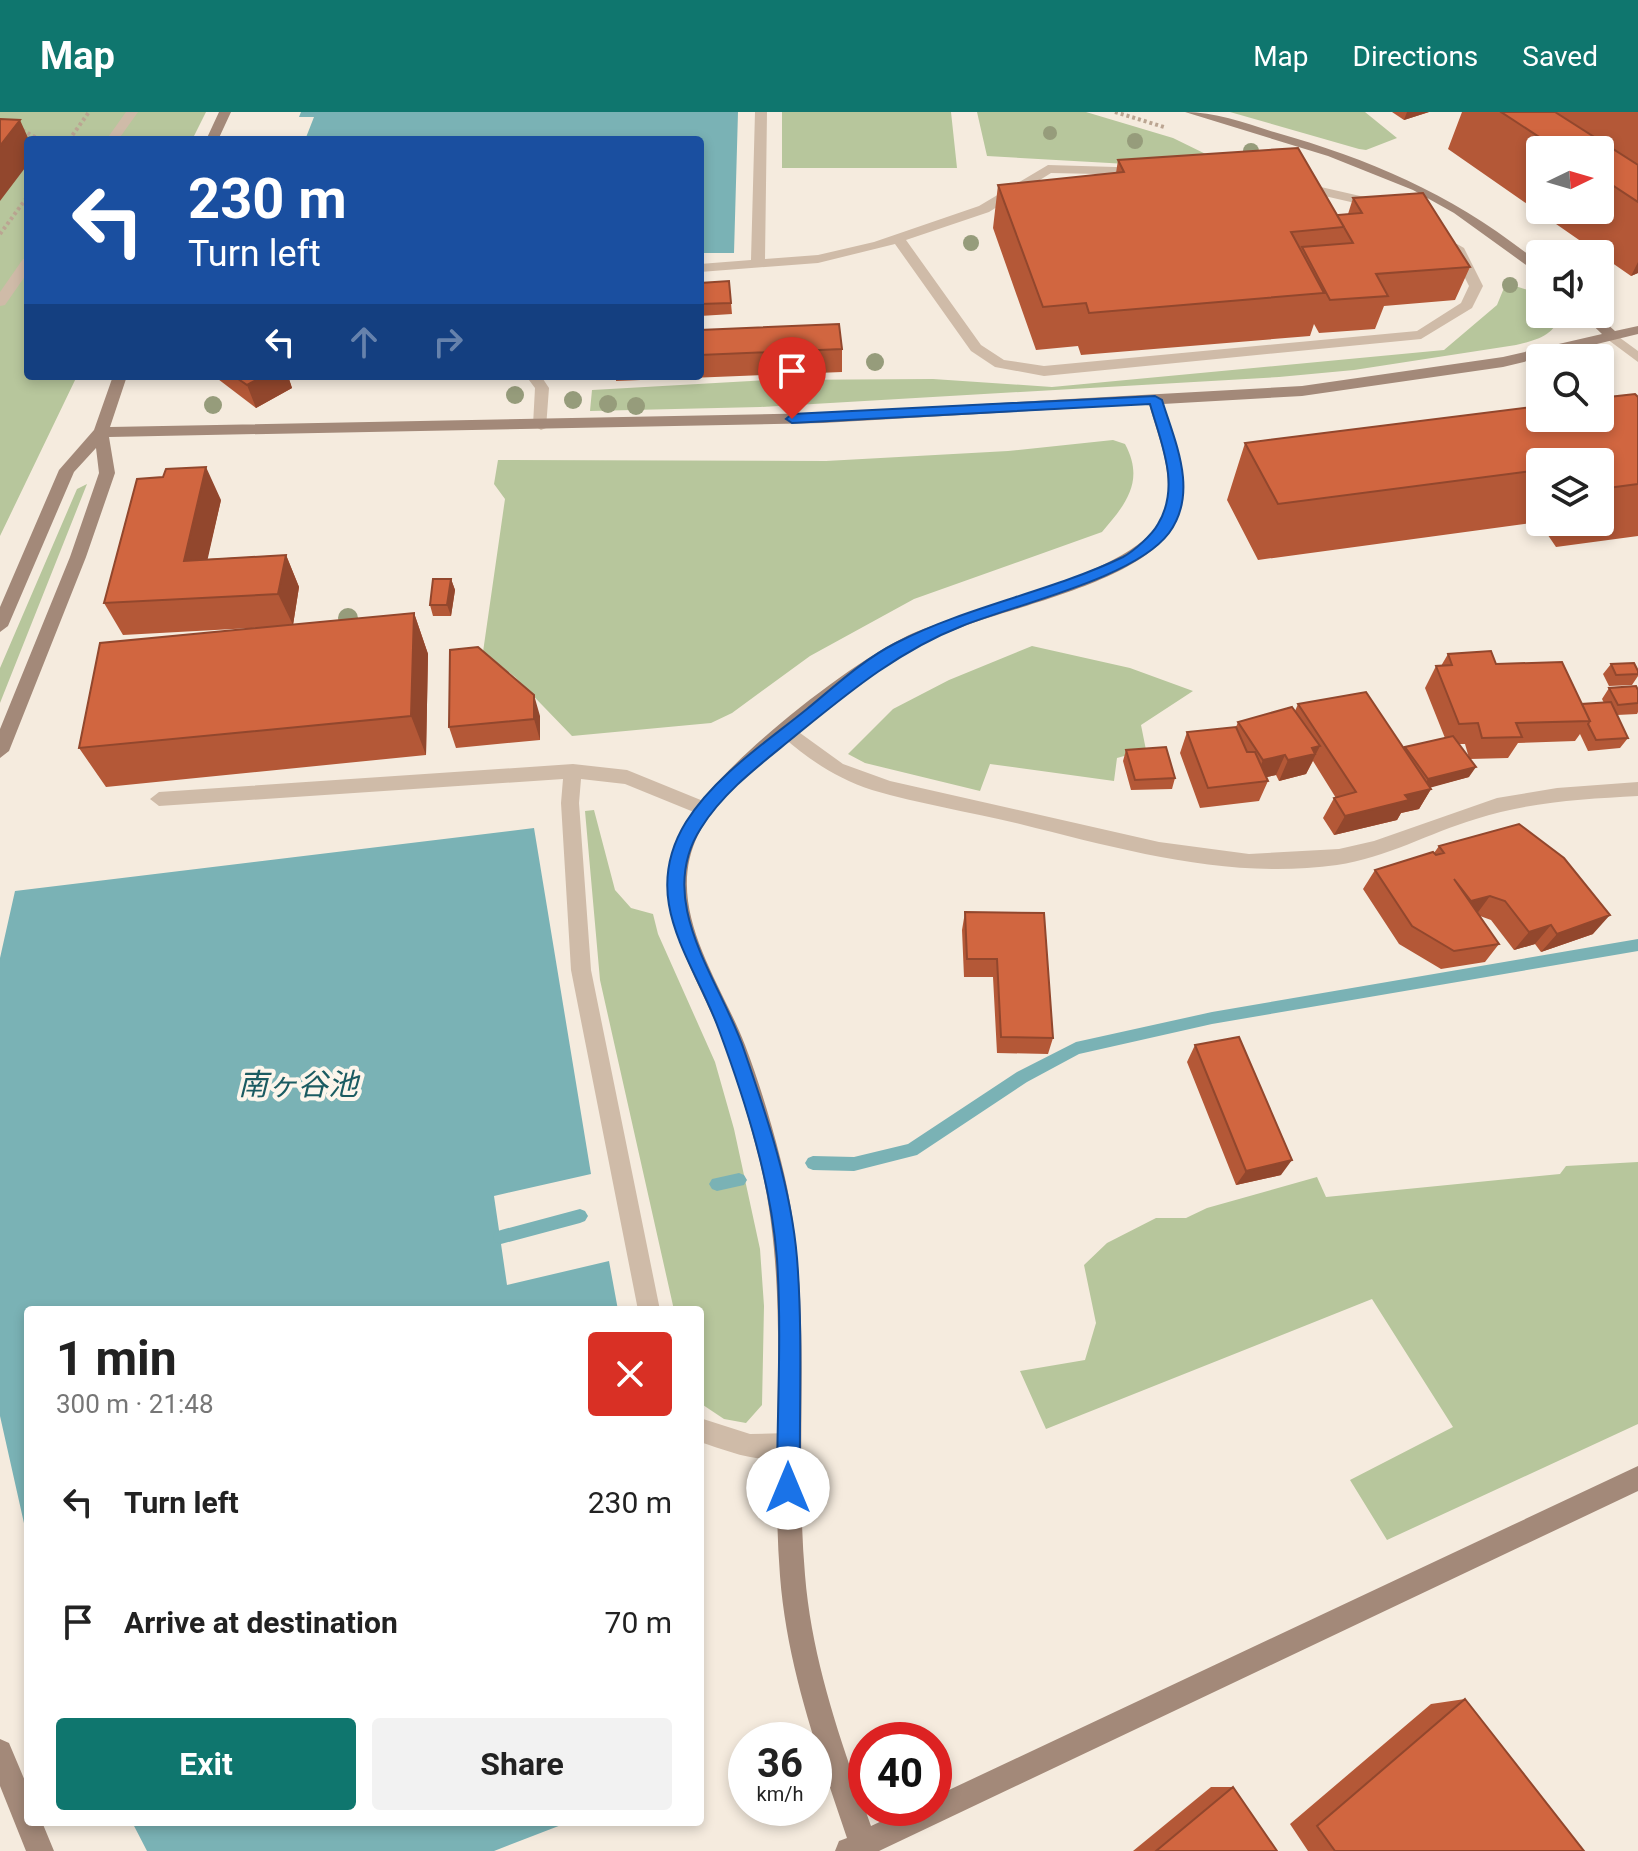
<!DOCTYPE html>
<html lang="en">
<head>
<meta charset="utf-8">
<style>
	:root { --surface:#fff; --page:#f2f2f2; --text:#222; --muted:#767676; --accent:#0f766e }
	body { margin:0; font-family:Roboto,"Noto Sans JP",sans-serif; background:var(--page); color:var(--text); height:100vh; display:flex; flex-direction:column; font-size:30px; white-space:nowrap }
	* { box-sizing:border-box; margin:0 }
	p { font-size:26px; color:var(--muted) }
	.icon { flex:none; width:44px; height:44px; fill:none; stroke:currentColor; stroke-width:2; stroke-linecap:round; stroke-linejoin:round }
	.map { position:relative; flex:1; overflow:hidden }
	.details { position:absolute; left:24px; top:1194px; width:680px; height:520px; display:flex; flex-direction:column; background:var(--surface); border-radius:8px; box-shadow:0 4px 12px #0003 }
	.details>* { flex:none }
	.hud { position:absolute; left:24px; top:24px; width:680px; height:244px; border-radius:8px; box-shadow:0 4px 12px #0003; background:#1a4fa0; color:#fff; overflow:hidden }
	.needle { width:52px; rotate:85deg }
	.tools { position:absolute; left:1526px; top:24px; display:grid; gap:16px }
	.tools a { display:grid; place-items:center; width:88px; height:88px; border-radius:8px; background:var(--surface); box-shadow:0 4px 12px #0003; font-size:40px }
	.speed { position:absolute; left:728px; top:1610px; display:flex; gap:16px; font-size:40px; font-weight:700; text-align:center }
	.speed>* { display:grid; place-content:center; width:104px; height:104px; border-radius:50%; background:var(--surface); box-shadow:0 4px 12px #0003; line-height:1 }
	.speed small { font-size:20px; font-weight:400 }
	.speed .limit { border:12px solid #d22; background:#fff; color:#111 }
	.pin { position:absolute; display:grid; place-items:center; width:68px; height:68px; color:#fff; margin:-82px -34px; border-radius:50% 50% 50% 0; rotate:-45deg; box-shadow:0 0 8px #0007 }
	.pin .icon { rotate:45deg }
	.me { position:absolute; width:88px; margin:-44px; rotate:0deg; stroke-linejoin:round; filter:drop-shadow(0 0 6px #0008) }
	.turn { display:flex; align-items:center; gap:28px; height:168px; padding:0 32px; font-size:36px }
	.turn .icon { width:104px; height:104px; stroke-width:2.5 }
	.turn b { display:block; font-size:56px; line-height:68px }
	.lanes { display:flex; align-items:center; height:76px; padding:0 32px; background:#0003; justify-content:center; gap:40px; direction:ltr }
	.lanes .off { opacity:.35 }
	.round { display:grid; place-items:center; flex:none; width:84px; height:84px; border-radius:8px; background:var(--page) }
	.summary { display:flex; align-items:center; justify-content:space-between; height:136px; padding:0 32px }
	h1 { font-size:48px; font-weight:700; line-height:60px }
	.button { display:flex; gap:16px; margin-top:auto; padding:16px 32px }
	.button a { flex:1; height:92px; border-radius:8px; background:var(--accent); color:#fff; font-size:32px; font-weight:700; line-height:92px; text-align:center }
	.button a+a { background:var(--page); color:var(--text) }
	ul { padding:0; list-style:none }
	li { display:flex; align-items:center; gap:24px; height:120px; padding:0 32px }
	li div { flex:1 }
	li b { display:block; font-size:30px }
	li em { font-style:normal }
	header { display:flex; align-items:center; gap:48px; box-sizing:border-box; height:112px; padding:0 40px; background:var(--accent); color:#fff }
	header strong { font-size:38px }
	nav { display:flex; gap:44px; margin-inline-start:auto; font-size:28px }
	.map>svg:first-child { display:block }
	.green { fill:#b7c69c }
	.water { fill:#7ab2b5 }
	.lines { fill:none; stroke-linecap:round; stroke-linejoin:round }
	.stream { fill:#7ab2b5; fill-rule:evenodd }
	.path { stroke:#bba592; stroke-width:4; stroke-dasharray:3 3; stroke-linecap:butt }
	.lane { fill:#cfbba8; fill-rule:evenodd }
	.street { fill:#cfbba8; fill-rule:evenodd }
	.secondary { fill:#a38979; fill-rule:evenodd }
	.tree { fill:#969c7b }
	.wall { fill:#b45837; fill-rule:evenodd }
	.shaded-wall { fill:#92472d }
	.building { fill:#d16640; stroke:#92472d; stroke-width:2 }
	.route { fill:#1a73e8; stroke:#114b97; stroke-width:2 }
	.labels { text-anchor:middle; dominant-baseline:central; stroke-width:8; stroke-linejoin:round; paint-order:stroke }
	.water-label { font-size:30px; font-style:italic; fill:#1a5b61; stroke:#fcf5eb }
</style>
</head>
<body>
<header>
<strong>Map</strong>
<nav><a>Map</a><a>Directions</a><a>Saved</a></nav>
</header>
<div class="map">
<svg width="1638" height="1739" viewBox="0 0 1638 1739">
	<rect width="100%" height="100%" fill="#f5ebde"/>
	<path class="green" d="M0 0H206L192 28H28V264H77L0 424Z
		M782 0H951L957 56H782Z
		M977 0H1086L1173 26 1220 49 1145 53 987 44Z
		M1230 0H1365L1397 26 1366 38 1359 37Z
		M1506 171 1540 182V202H1560C1555 224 1536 228 1516 233L1354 258 1279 265 760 295 590 299 592 278 770 268 933 267 1052 275 1444 238 1497 193Z
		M1113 328 1125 332C1145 369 1126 392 1102 420L914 487 810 544 732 601 711 611 572 624 515 565 483 540 505 387 494 372 498 348 826 349 1008 339Z
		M87 372 0 591V556L77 377Z
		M1032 534 1130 556 1193 579 1141 613 1146 638 1117 646 1114 669 990 652 980 679 865 651 848 642 893 597 949 568Z
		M594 698 615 778 631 796 653 802 658 822 715 950 734 1017 760 1137 764 1194 762 1293 746 1311 724 1307 700 1291V1198H674L600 868 585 699Z
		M1638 1050V1312L1387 1428 1350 1368 1453 1315 1372 1187 1046 1317 1020 1259 1085 1248 1096 1211 1084 1153 1107 1131 1156 1106H1186L1207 1096 1317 1065 1326 1085 1560 1062 1566 1054Z"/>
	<path class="water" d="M301 0H738L734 141H700V28H305L314 5H299Z
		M534 716 591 1062 494 1084 507 1173 609 1149 618 1198H28V1429L0 1304V846L15 779Z
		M132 1710H569L494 1739H147Z"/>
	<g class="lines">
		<path class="stream" d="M1638 827V839L1212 912 1079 942 1027 970 917 1043 854 1059 813 1058 808 1056 805 1051 808 1046 813 1044 854 1045 908 1032 1017 960 1076 930 1212 900Z
			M739 1061 744 1063 747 1068 744 1073 717 1079 712 1077 709 1072 712 1067Z
			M580 1097 585 1099 588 1104 585 1109 580 1111 501 1132 495 1130 493 1125 495 1120 501 1118Z"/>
		<path class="path" d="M1115 0 1164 15
			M17 15 40 28
			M69 28 89 0
			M0 122 28 84"/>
		<path class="lane" d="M126 0H138L118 28H106Z
			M755 0H767L765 147 818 143 874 130 979 94 1048 53 1149 56 1150 59 1144 63 1051 61 989 100 906 128 981 233 1004 248 1044 254 1417 219 1461 191 1469 174 1450 136 1457 132 1464 136 1483 174 1472 196 1421 227 1044 264 995 255 971 239 895 132 818 151 700 160V152L751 148Z
			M1299 70 1382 89 1384 92 1377 96 1294 77 1293 74Z
			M28 146V160L5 193 0 194V180L23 147Z
			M1612 220 1638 239V250L1607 227 1605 224Z
			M526 264H541L549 276 546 316 541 318 533 313 535 276Z
			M573 652 627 658 713 693 715 698 706 705 625 672 581 667 579 691 591 858 660 1198H638L571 858 561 691 563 667 159 694 150 687 159 680Z
			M700 1306 750 1322 788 1321 797 1324 800 1333 797 1342C765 1355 731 1340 700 1330Z"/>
		<path class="street" d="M789 613 843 652 890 669 1159 730 1249 742 1339 737 1374 729 1497 686 1557 676 1638 670V684C1583 687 1528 690 1476 707 1429 721 1386 746 1337 753 1229 768 1124 738 1020 712 970 700 920 692 872 678 836 666 811 649 783 625L780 620Z"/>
		<path class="secondary" d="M219 0H231L218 28H206Z
			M1185 0C1215 0 1245 11 1274 20 1376 49 1458 85 1540 152V163L1454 101 1413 78 1328 44Z
			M1581 202H1596L1615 219 1638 214V222L1503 255 1302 284 1163 292C1175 331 1196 378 1172 417 1139 469 1019 493 962 515 944 522 924 529 907 539 852 572 728 665 699 721 662 794 719 866 745 933 759 970 771 1009 781 1049 816 1185 793 1325 805 1463 812 1550 842 1633 871 1714L910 1696H934V1685L1638 1354V1379L879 1739H835L839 1729 847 1726C818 1640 787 1555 780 1464 769 1324 793 1184 759 1046 748 1004 736 962 720 921 692 852 640 782 687 708 724 650 845 554 907 524 967 496 1127 464 1159 411 1180 375 1159 328 1149 292L823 311 109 325 115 361 86 445 9 639 0 646V617L70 445 99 361 96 336 74 360 8 514 0 520V495L59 358 94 318 113 264H127L110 315 823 301 1302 274 1503 245 1602 222Z
			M0 1627 9 1631 28 1676V1710H42L54 1739H26L0 1674Z"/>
	</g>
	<g class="tree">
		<circle cx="1050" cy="21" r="7"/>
		<circle cx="1135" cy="29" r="8"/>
		<circle cx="1251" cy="39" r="8"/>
		<circle cx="971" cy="131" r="8"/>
		<circle cx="1510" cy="173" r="8"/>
		<circle cx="875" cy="250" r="9"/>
		<circle cx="515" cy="283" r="9"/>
		<circle cx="573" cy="288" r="9"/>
		<circle cx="608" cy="292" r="9"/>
		<circle cx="213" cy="293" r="9"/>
		<circle cx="636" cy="294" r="9"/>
		<circle cx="348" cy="506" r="10"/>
	</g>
	<path class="wall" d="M1392 0H1429L1404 8Z
		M1462 0H1638V161L1631 164 1448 37ZM1540 38H1600V98H1540Z
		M1118 48 1337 103 1348 102 1353 86 1470 155 1455 188 1384 194 1375 217 1319 221 1314 212 1310 224 1081 243 1078 234 1036 238 993 116 998 73 1116 61Z
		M700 171 731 191 732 202 700 204Z
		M700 218 842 237V260L616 269V264H700Z
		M214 264H288L292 276 256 296Z
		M1638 285V424L1556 435 1539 410 1258 448 1227 388 1245 331ZM1540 350H1600V410H1540Z
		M221 388 207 447 286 443 299 475 293 513 414 501 428 542 426 643 106 675 79 636 272 515 123 523 104 491Z
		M451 467 455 478 451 504H433L430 493Z
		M1448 542 1496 552 1582 592 1604 591 1602 587 1609 576 1638 578V600L1637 602 1617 603 1628 626 1620 636 1588 639 1580 622 1575 629 1518 631 1508 646 1470 647 1469 665 1430 675 1431 677 1419 697 1401 701 1397 708 1334 723 1323 706 1334 686H1336L1313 649 1306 662 1279 669 1276 663 1266 665 1268 669 1259 689 1200 696 1180 641 1187 620 1236 615 1238 610 1295 599 1298 592 1404 636 1405 635 1445 626 1425 576 1436 554H1441ZM1459 632H1465L1469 646Z
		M1611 552 1638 559V564L1632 573 1609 574 1603 562Z
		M540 604V628L456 636 449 615Z
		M1126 638 1175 666 1172 677 1131 678 1123 649Z
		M1439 734 1593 822 1541 840 1535 832 1514 838 1491 808 1480 804 1499 832 1485 850 1441 857 1399 832 1363 777 1375 758 1434 741Z
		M965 800 1053 926 1048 942 997 941 993 865H964L962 818Z
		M1195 933 1281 1063 1236 1073 1187 950Z
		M1465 1587 1584 1739H1308L1290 1712 1431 1592Z
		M1211 1675H1233L1277 1739H1133Z"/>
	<path class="shaded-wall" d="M1407 0H1429L1404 8Z
		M20 8 29 28H28V52L0 89V34Z
		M1638 150V161L1631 164Z
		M264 264H288L292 276 256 296 247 273Z
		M206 355 221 388 200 481 184 449Z
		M286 443 299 475 293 513 278 482Z
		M451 467 455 478 451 504 447 493Z
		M414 501 428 542 426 643 411 604Z
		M534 583 540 604V628L534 607Z
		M1320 634 1306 662 1279 669 1288 648 1312 636Z
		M1285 643 1276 663 1254 668 1263 648Z
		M1476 655 1469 665 1422 678 1428 667Z
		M1431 677 1419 697 1401 701 1397 708 1334 723 1345 704 1405 683Z
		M1490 784 1476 803 1457 808 1471 789Z
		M1610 803 1593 822 1541 840 1557 822Z
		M1551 813 1535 832 1514 838 1529 820Z
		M1292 1048 1281 1063 1236 1073 1246 1059Z"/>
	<path class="building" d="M1501 0H1555L1638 53V90L1600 65V38H1559Z
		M0 7 20 8 0 34Z
		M1298 36 1344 115 1291 120 1324 181 1089 201 1086 191 1043 195 998 73 1124 60 1118 48Z
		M1423 81 1470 155 1376 162 1388 184 1330 188 1302 135 1353 131 1337 103 1362 101 1353 86Z
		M729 169 731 191 700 192V171Z
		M839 212 842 237 700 243V218Z
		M234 264H264L247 273Z
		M1635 282 1638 285V372L1600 377V350H1540V358L1278 392 1245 331 1540 294V306H1600V286Z
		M206 355 184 449 286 443 278 482 104 491 137 367 163 365 166 357Z
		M433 467H451L447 493H430Z
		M414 501 411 604 79 636 100 531Z
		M478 535 534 583V607L449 615 450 538Z
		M1491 539 1496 552 1562 550 1590 609 1516 611 1522 625 1482 626 1478 611 1459 612 1436 554 1452 553 1448 542Z
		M1634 551 1638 559V562L1616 563 1611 552Z
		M1636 574 1638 578V591L1618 593 1609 576Z
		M1366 580 1431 677 1405 683 1409 688 1345 704 1334 686 1356 680 1298 592Z
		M1611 590 1628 626 1596 628 1588 612 1590 609 1582 592Z
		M1292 595 1320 634 1312 636 1315 642 1288 648 1285 643 1263 648 1238 610Z
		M1236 615 1247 640H1255L1268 669 1208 676 1187 620Z
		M1453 624 1476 655 1428 667 1405 635Z
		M1166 635 1175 666 1135 668 1126 638Z
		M1519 712 1564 746 1610 803 1557 822 1551 813 1529 820 1505 789 1490 784 1471 789 1454 767 1499 832 1454 839 1412 814 1375 758 1433 740 1436 743 1444 741 1439 734Z
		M965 800 1044 801 1053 926 1001 925 997 847H967Z
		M1239 925 1292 1048 1246 1059 1195 933Z
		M1465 1587 1584 1739H1335L1317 1714Z
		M1233 1675 1277 1739H1156Z"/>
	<path class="route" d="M1155 284 1162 288C1175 330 1199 380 1169 421 1135 466 1017 492 962 514 898 539 848 581 795 624 761 652 724 679 701 716 653 790 721 869 744 938 767 1005 791 1075 797 1146 803 1222 799 1300 800 1376L796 1384 788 1387 781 1384 777 1376C777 1300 782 1222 777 1147 771 1070 746 991 719 918 694 848 638 788 686 710 715 664 765 631 807 597 835 574 864 547 896 531 968 494 1050 480 1123 445 1134 439 1152 423 1158 412 1181 374 1161 331 1150 292L792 311 786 307 792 302Z"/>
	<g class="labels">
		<g class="water-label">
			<text x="298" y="972">南ヶ谷池</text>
		</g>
	</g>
</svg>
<div class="tools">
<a><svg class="needle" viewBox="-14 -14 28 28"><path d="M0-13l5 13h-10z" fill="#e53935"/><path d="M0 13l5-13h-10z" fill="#767676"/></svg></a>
<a><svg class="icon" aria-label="sound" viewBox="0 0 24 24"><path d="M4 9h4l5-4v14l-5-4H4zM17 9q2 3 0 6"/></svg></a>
<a><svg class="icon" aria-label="search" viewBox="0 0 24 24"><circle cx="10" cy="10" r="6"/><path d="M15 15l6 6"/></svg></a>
<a><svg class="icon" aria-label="layers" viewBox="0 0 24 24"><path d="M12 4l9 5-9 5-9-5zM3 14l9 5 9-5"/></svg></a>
</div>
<div class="speed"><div>36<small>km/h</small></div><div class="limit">40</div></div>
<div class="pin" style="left:792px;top:307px;background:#d93025"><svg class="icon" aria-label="arrive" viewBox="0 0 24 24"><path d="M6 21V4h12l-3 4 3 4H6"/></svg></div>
<svg class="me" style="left:788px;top:1376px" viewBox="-20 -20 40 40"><circle r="19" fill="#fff"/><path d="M0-13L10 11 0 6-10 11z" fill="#1a73e8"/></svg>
<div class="hud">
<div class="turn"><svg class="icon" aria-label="left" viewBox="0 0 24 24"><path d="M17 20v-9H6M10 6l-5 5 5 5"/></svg><div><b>230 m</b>Turn left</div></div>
<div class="lanes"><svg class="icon" aria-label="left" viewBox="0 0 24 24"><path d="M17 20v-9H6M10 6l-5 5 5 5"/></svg><svg class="icon off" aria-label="ahead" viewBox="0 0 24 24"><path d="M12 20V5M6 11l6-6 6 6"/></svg><svg class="icon off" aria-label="right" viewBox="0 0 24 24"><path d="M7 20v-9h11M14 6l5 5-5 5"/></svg></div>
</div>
<section class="details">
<div class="summary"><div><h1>1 min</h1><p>300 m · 21:48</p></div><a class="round" style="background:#d93025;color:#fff"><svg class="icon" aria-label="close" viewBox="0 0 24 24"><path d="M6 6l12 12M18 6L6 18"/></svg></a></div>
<ul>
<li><svg class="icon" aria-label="left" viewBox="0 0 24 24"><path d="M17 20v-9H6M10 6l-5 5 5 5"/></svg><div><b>Turn left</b></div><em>230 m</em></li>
<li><svg class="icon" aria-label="arrive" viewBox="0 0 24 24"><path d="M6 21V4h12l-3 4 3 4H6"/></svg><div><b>Arrive at destination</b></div><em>70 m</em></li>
</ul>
<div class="button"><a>Exit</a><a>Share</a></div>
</section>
</div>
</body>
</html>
